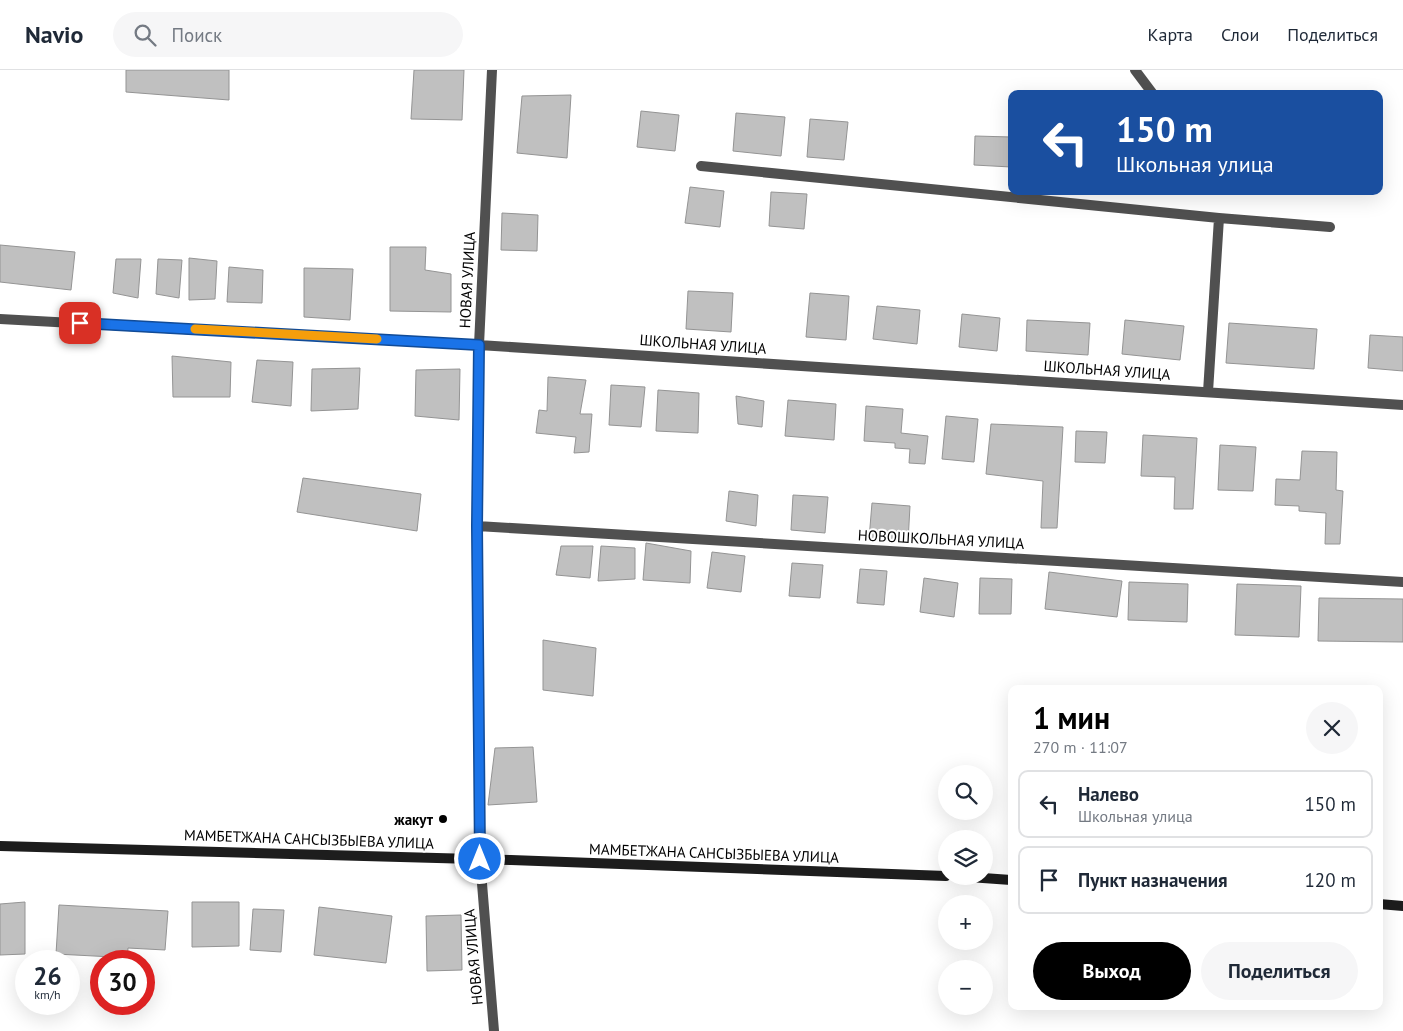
<!DOCTYPE html>
<html lang="ru">
<head>
<meta charset="utf-8">
<style>
	:root { --surface:#fff; --page:#f6f6f7; --text:#1f2937; --muted:#747a83; --line:#e0e1e3; --accent:#000 }
	body { margin:0; font-family:"PT Sans",sans-serif; background:var(--page); color:var(--text); height:100vh; display:flex; flex-direction:column; font-size:19px; white-space:nowrap }
	* { box-sizing:border-box; margin:0 }
	p { font-size:16px; color:var(--muted) }
	.icon { flex:none; width:28px; height:28px; fill:none; stroke:currentColor; stroke-width:2; stroke-linecap:round; stroke-linejoin:round }
	.map { position:relative; flex:1; overflow:hidden }
	.side { position:absolute; left:1008px; top:615px; width:375px; height:325px; display:flex; flex-direction:column; background:var(--surface); border-radius:10px; box-shadow:0 5px 20px #0002 }
	.side>* { flex:none }
	.banner { position:absolute; left:1008px; top:20px; width:375px; height:105px; border-radius:10px; box-shadow:0 5px 20px #0002; background:#1a4fa0; color:#fff; overflow:hidden }
	.controls { position:absolute; left:938px; top:695px; display:grid; gap:10px }
	.controls a { display:grid; place-items:center; width:55px; height:55px; border-radius:50%; background:var(--surface); box-shadow:0 5px 20px #0002; font-size:25px }
	.speed { position:absolute; left:15px; top:880px; display:flex; gap:10px; font-size:25px; font-weight:700; text-align:center }
	.speed>* { display:grid; place-content:center; width:65px; height:65px; border-radius:50%; background:var(--surface); box-shadow:0 5px 20px #0002; line-height:1 }
	.speed small { font-size:12px; font-weight:400 }
	.speed .limit { border:8px solid #d22; background:#fff; color:#111 }
	.pin { position:absolute; display:grid; place-items:center; width:42px; height:42px; color:#fff; margin:-21px; border-radius:10px; box-shadow:0 2px 8px #0006 }
	.me { position:absolute; width:55px; margin:-28px; rotate:0deg; stroke-linejoin:round; filter:drop-shadow(0 0 4px #0008) }
	.turn { display:flex; align-items:center; gap:18px; height:105px; padding:0 25px; font-size:22px }
	.turn .icon { width:65px; height:65px; stroke-width:2.5 }
	.turn b { display:block; font-size:35px; line-height:42px }
	.round { display:grid; place-items:center; flex:none; width:52px; height:52px; border-radius:26px; background:var(--page) }
	.head { display:flex; align-items:center; justify-content:space-between; height:85px; padding:0 25px }
	h1 { font-size:30px; font-weight:700; line-height:38px; color:var(--accent) }
	.action { display:flex; gap:10px; margin-top:auto; padding:10px 25px }
	.action a { flex:1; height:58px; border-radius:30px; background:var(--accent); color:#fff; font-size:20px; font-weight:700; line-height:58px; text-align:center }
	.action a+a { background:var(--page); color:var(--text) }
	ul { padding:0; list-style:none }
	li { display:flex; align-items:center; gap:15px; height:68px; margin:0 10px 8px; padding:0 15px; border:2px solid var(--line); border-radius:10px }
	li div { flex:1 }
	li b { display:block; font-size:19px }
	li em { font-style:normal }
	header { display:flex; align-items:center; gap:30px; box-sizing:border-box; height:70px; padding:0 25px; background:var(--surface); border-bottom:1px solid var(--line) }
	header strong { font-size:24px }
	nav { display:flex; gap:28px; margin-inline-start:auto; font-size:18px }
	.search { width:350px; height:45px; background:var(--page); display:flex; align-items:center; gap:12px; box-sizing:border-box; padding:0 18px; border-radius:28px; color:var(--muted); font-size:19px }
	.map>svg:first-child { display:block }
	.building { fill:#c0c0c0; stroke:#949494 }
	.lines { fill:none; stroke-linecap:round; stroke-linejoin:round }
	.street { stroke:#505050; stroke-width:10 }
	.secondary { stroke:#1d1d1d; stroke-width:10 }
	.route-casing { stroke:#114b97; stroke-width:12 }
	.route { stroke:#1a73e8; stroke-width:9 }
	.slow { stroke:#f59e0b; stroke-width:9 }
	.poi-dot { fill:#000; stroke:#fff; stroke-width:2 }
	.labels { text-anchor:middle; dominant-baseline:central; stroke-width:4; stroke-linejoin:round; paint-order:stroke }
	.street-label { font-size:15px; fill:#000; stroke:#fff }
	.poi-label { font-size:15px; font-weight:bold; fill:#000; stroke:#fff; text-anchor:end }
</style>
</head>
<body>
<header>
<strong>Navio</strong>
<div class="search"><svg class="icon" aria-label="search" viewBox="0 0 24 24"><circle cx="10" cy="10" r="6"/><path d="M15 15l6 6"/></svg>Поиск</div>
<nav><a>Карта</a><a>Слои</a><a>Поделиться</a></nav>
</header>
<div class="map">
<svg width="1403" height="961" viewBox="0 0 1403 961">
	<rect width="100%" height="100%" fill="#fff"/>
	<path class="building" d="M126 0H229V30L126 22Z
		M414 0H464L462 50 411 49Z
		M571 25 567 88 517 83 522 26Z
		M641 41 679 45 675 81 637 77Z
		M736 43 785 47 781 86 733 81Z
		M810 49 848 52 844 90 807 87Z
		M975 66 1011 67V97L974 95Z
		M690 117 724 121 720 157 685 153Z
		M771 122 807 124 804 159 769 156Z
		M502 143 538 145 537 181 501 180Z
		M0 175 75 182 71 220 0 212Z
		M390 177H426L425 200 451 204V242L390 241Z
		M189 188 217 191 215 229 189 230Z
		M116 189H141L138 228 113 223Z
		M158 189 182 190 179 228 156 224Z
		M229 197 263 200 262 233 227 232Z
		M304 198 353 199 350 250 304 247Z
		M688 221 733 223 731 262 686 259Z
		M810 223 849 226 846 270 806 267Z
		M877 236 920 240 917 274 873 269Z
		M962 244 1000 248 997 281 959 277Z
		M1027 250 1090 253 1088 285 1026 281Z
		M1125 250 1184 256 1180 290 1122 284Z
		M1229 253 1317 259 1314 299 1226 293Z
		M1370 265 1403 267V301L1368 298Z
		M172 286 231 292 230 327H173Z
		M257 290 293 292 291 336 252 332Z
		M360 298 358 339 311 341 312 299Z
		M460 299 459 350 415 346 416 300Z
		M548 307 586 310 580 344H592L589 382 574 383 576 367 536 363 539 340 547 341Z
		M611 315 645 317 641 357 609 355Z
		M658 320 699 323 698 363 656 361Z
		M736 326 764 331 762 357 738 354Z
		M788 330 836 334 834 370 785 366Z
		M866 336 903 339 901 363 928 366 925 394 909 393 910 379 895 378V373L864 371Z
		M946 346 978 349 974 392 942 389Z
		M991 354 1063 357 1057 458H1041L1043 411 986 404Z
		M1076 361 1107 362 1105 393 1075 392Z
		M1143 365 1197 368 1193 439H1174L1175 407 1141 406Z
		M1220 375 1256 377 1253 421 1218 420Z
		M1302 381 1337 382 1336 420 1343 421 1340 474H1325L1326 443 1299 441V436L1275 435 1276 409 1300 410Z
		M303 408 421 424 417 461 297 442Z
		M729 421 758 425 756 456 726 451Z
		M793 425 828 427 825 463 791 460Z
		M872 433 910 436 908 472 869 469Z
		M646 473 691 481 690 513 643 510Z
		M561 476H593L590 508 556 505Z
		M601 476 635 478V509L598 511Z
		M712 482 745 486 741 522 707 518Z
		M792 493 823 495 820 528 789 526Z
		M860 499 887 501 884 535 857 533Z
		M1049 502 1122 511 1117 547 1045 539Z
		M924 508 958 513 954 547 920 542Z
		M980 508 1012 509 1011 544H979Z
		M1129 512 1188 514 1187 552 1128 550Z
		M1237 514 1301 516 1299 567 1235 565Z
		M1319 528 1403 529V572L1318 571Z
		M543 570 596 578 593 626 543 620Z
		M533 677 537 732 488 735 495 678Z
		M25 832V884L0 885V834Z
		M192 832H239V876L192 877Z
		M59 835 168 841 165 880 128 878 127 891H112L113 887 56 884Z
		M319 837 392 846 386 893 314 885Z
		M253 839 284 840 281 882 250 880Z
		M461 845 462 900 427 901 426 846Z"/>
	<g class="lines">
		<path class="street" d="M492 0 479 275 477 456 480 789 494 961
			M1135 0 1153 24
			M701 96 1219 148 1330 157
			M0 249 479 275 1403 335
			M1208 322 1219 148
			M477 456 1403 512"/>
		<path class="secondary" d="M0 776 511 790 946 806
			M955 806 1011 810
			M1379 834 1403 836"/>
	</g>
	<g class="lines">
		<g class="route-casing">
			<path id="route" d="M80 253 479 275 477 456 480 789"/>
		</g>
		<use href="#route" class="route"/>
		<path class="slow" d="M195 259 377 269"/>
	</g>
	<circle class="poi-dot" cx="443" cy="749" r="5"/>
	<g class="labels">
		<g class="street-label">
			<text transform="translate(467 210) rotate(-87)">НОВАЯ УЛИЦА</text>
			<text transform="translate(703 274) rotate(4)">ШКОЛЬНАЯ УЛИЦА</text>
			<text transform="translate(1107 300) rotate(4)">ШКОЛЬНАЯ УЛИЦА</text>
			<text transform="translate(941 469) rotate(3)">НОВОШКОЛЬНАЯ УЛИЦА</text>
			<text transform="translate(309 769) rotate(2)">МАМБЕТЖАНА САНСЫЗБЫЕВА УЛИЦА</text>
			<text transform="translate(714 783) rotate(2)">МАМБЕТЖАНА САНСЫЗБЫЕВА УЛИЦА</text>
			<text transform="translate(473 887) rotate(-95)">НОВАЯ УЛИЦА</text>
		</g>
		<g class="poi-label">
			<text x="433" y="749">жакут</text>
		</g>
	</g>
</svg>
<div class="controls">
<a><svg class="icon" aria-label="search" viewBox="0 0 24 24"><circle cx="10" cy="10" r="6"/><path d="M15 15l6 6"/></svg></a>
<a><svg class="icon" aria-label="layers" viewBox="0 0 24 24"><path d="M12 4l9 5-9 5-9-5zM3 14l9 5 9-5"/></svg></a>
<a>+</a>
<a>−</a>
</div>
<div class="speed"><div>26<small>km/h</small></div><div class="limit">30</div></div>
<div class="pin" style="left:80px;top:253px;background:#d93025"><svg class="icon" aria-label="arrive" viewBox="0 0 24 24"><path d="M6 21V4h12l-3 4 3 4H6"/></svg></div>
<svg class="me" style="left:480px;top:789px" viewBox="-20 -20 40 40"><circle r="17" fill="#1a73e8" stroke="#fff" stroke-width="3"/><path d="M0-11L8 9 0 5-8 9z" fill="#fff"/></svg>
<div class="banner">
<div class="turn"><svg class="icon" aria-label="left" viewBox="0 0 24 24"><path d="M17 20v-9H6M10 6l-5 5 5 5"/></svg><div><b>150 m</b>Школьная улица</div></div>
</div>
<section class="side">
<div class="head"><div><h1>1 мин</h1><p>270 m · 11:07</p></div><a class="round"><svg class="icon" aria-label="close" viewBox="0 0 24 24"><path d="M6 6l12 12M18 6L6 18"/></svg></a></div>
<ul>
<li><svg class="icon" aria-label="left" viewBox="0 0 24 24"><path d="M17 20v-9H6M10 6l-5 5 5 5"/></svg><div><b>Налево</b><p>Школьная улица</p></div><em>150 m</em></li>
<li><svg class="icon" aria-label="arrive" viewBox="0 0 24 24"><path d="M6 21V4h12l-3 4 3 4H6"/></svg><div><b>Пункт назначения</b></div><em>120 m</em></li>
</ul>
<div class="action"><a>Выход</a><a>Поделиться</a></div>
</section>
</div>
</body>
</html>
